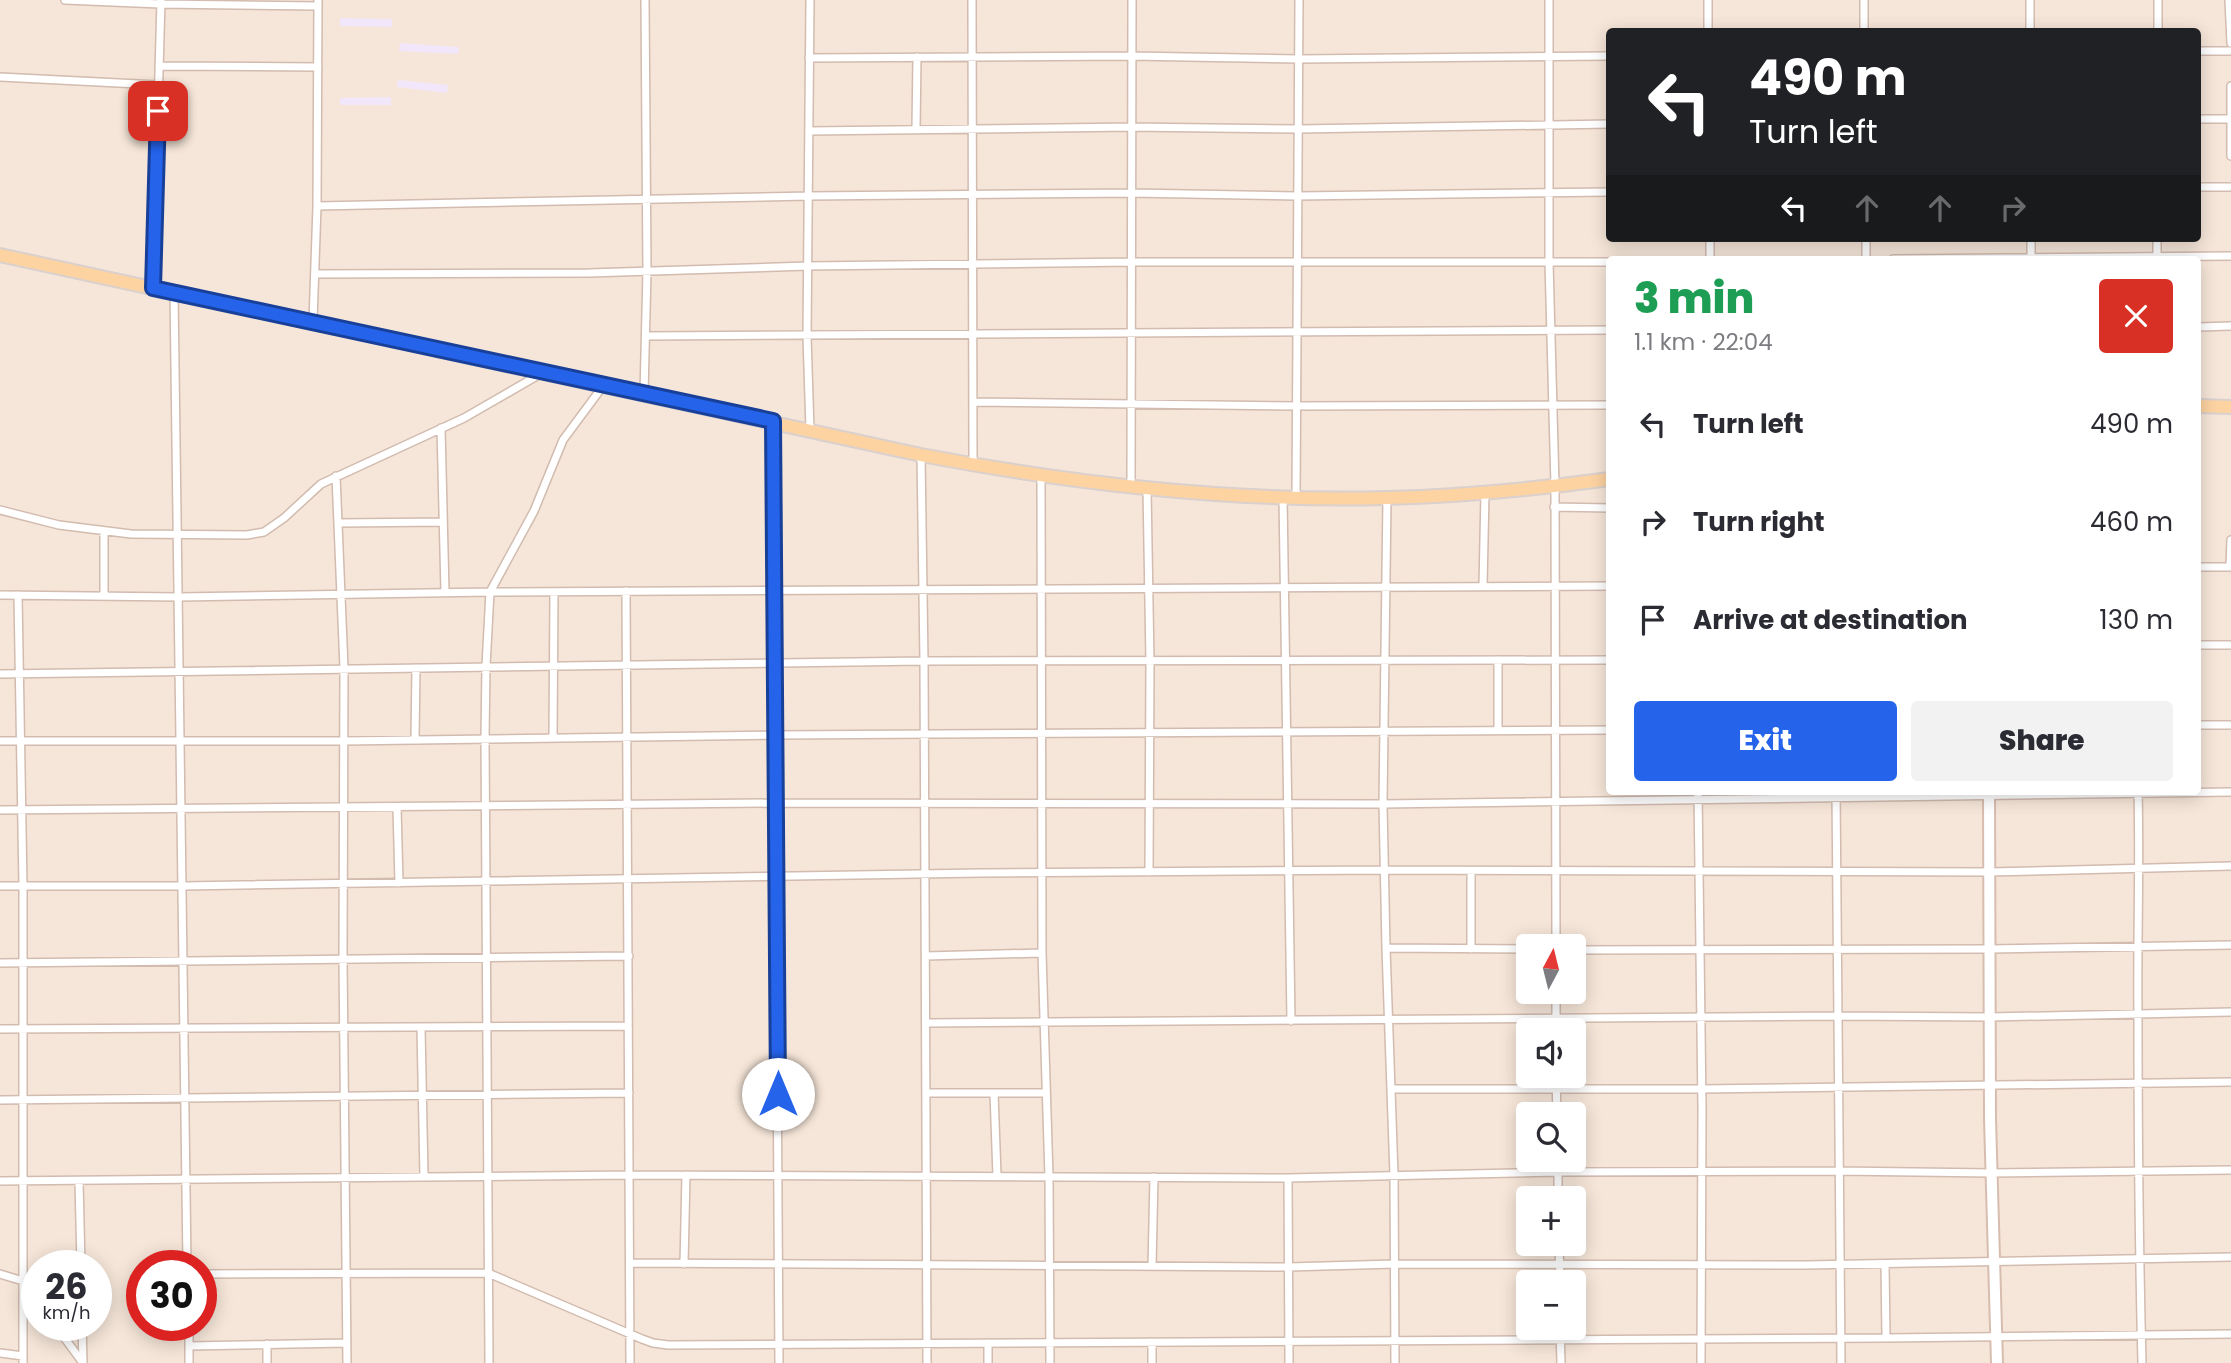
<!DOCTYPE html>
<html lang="en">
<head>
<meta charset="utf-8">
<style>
	:root { --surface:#fff; --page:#f2f2f3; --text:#2b2b33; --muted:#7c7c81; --accent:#2563eb }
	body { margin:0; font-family:Poppins,sans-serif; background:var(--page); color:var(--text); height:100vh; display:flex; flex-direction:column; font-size:26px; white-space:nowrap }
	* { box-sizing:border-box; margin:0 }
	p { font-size:23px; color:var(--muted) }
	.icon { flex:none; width:38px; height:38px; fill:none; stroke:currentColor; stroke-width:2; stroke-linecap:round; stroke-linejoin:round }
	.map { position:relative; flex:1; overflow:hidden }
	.sheet { position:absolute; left:1606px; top:256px; width:595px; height:539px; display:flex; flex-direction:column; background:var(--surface); border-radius:7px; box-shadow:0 4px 18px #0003 }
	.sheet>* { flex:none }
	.banner { position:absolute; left:1606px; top:28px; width:595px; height:214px; border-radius:7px; box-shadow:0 4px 18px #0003; background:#202124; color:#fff; overflow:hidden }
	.needle { width:46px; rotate:7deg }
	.buttons { position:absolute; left:1516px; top:934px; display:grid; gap:14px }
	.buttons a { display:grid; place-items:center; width:70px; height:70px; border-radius:7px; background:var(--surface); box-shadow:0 4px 18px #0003; font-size:35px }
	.speed { position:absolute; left:21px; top:1250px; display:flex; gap:14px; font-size:35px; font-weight:700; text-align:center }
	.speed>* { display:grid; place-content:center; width:91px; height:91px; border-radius:50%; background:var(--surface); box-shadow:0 4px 18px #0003; line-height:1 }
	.speed small { font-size:18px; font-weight:400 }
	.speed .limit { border:10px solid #d22; background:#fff; color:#111 }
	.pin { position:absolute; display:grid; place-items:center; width:60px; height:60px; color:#fff; margin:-30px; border-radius:14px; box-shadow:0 4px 10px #0006 }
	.me { position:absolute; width:77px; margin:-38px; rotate:0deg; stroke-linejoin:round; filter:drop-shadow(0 0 5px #0008) }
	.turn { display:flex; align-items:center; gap:24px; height:147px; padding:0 28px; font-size:32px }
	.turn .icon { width:91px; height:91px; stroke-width:2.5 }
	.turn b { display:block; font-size:49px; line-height:60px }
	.lanes { display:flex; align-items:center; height:66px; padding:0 28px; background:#0003; justify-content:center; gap:35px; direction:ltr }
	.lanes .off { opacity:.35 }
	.round { display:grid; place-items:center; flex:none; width:74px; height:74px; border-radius:7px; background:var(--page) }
	.headline { display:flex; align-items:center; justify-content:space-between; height:119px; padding:0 28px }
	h1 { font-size:42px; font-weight:800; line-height:52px; color:#1e9e55 }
	.primary-button { display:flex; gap:14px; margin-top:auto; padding:14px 28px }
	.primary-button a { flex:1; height:80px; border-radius:7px; background:var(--accent); color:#fff; font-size:28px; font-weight:800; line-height:80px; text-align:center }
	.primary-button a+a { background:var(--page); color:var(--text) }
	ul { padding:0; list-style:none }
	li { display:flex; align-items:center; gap:21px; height:98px; padding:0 28px }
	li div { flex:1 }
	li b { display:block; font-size:26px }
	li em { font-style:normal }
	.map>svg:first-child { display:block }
	.residential { fill:#f6e6d9; fill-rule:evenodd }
	.education { fill:#f2e7fa }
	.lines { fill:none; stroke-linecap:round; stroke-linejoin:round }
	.street-casing { stroke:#d2bbaf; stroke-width:10 }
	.secondary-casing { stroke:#d7bdaf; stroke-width:14 }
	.primary-casing { stroke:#dad0cd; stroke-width:16 }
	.street { stroke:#fff; stroke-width:7 }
	.secondary { stroke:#fff; stroke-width:10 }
	.primary { stroke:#fdd3a2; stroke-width:12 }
	.route-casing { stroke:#184099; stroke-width:18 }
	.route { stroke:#2563eb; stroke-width:12 }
</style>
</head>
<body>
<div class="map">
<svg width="2231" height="1363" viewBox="0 0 2231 1363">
	<rect width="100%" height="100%" fill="#fdf5eb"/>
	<path class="residential" d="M0 0H2231V1363H0ZM1610 32H2198V238H1610ZM1610 259H2198V791H1610ZM1528 947H1573V992H1528ZM1528 1031H1573V1076H1528ZM1528 1115H1573V1160H1528ZM1528 1199H1573V1244H1528ZM37 1265H96V1325H37ZM142 1265H201V1325H142ZM1528 1283H1573V1328H1528Z"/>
	<path class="education" d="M340 18 392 19V27L340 26Z
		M400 43 459 47 458 54 399 51Z
		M398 80 448 85 447 93 397 87Z
		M391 97V105H340V98Z"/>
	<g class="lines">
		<g class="street-casing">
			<path id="street" d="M65 0 160 4 318 6
				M810 0 807 336 810 430
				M972 0 973 464
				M1549 0V262L1555 486 1556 947
				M1864 0V32
				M2030 0V32
				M2229 0 2231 43
				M1708 32V0
				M2158 32V0
				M2198 51H2231
				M809 58 1131 56 1299 59 1610 56
				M159 66 318 67
				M0 77 158 85
				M2231 86V156
				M2198 119H2231
				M916 129 917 57
				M809 131 1131 127 1299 129 1610 124
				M2198 187H2231
				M317 206 809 196 1132 193 1297 196 1610 192
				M2031 238V259
				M2157 238V258
				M1710 259V238
				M1866 259V238
				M1893 259 2231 256
				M315 274 589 273 808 266 1132 262H1610
				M153 288 161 0
				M174 292 187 1265
				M313 321 317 206 318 0
				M2198 327 2231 326
				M646 336 1610 330
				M644 394 647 271 645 0
				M973 402 1296 406 1610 405
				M773 422 779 1363
				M441 428 445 592
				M921 455 924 661 927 1363
				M336 476 344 668 343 958 347 1363
				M1041 476 1042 953 1049 1177 1050 1363
				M1131 487 1132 0
				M1147 488 1150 662 1149 872
				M1283 497 1291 1021
				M1296 497 1299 0
				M1387 498 1383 804 1386 948 1394 1175 1395 1363
				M1554 507 1610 508
				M0 510 59 525 131 534 247 535 264 532 284 518 321 484 464 418 542 373
				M338 523 443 522
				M2198 567H2231
				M2230 567 2231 540
				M1483 586 1485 493
				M626 591 630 1363
				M0 595 179 597 490 592 1610 586
				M18 595 23 886V1363
				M104 596V531
				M2198 645H2231
				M0 674 924 661 1610 660
				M2198 725H2231
				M1498 730V660
				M553 738 554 592
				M415 739 416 668
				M0 741H343L776 735 1610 730
				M1698 791 1702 1108 1701 1363
				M1836 791 1841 1363
				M2138 791C2140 866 2137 941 2138 1016 2138 1131 2139 1247 2142 1363
				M397 807 399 883
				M0 810 776 803 1383 804 2231 792
				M0 886H184L981 873 1384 870 1989 872 2231 866
				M1386 948 1528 949
				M1471 949V871
				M1573 950 1990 949 2231 945
				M926 956 1042 953
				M0 963 629 956
				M1556 992V1031
				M927 1023 1837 1016 1990 1017 2231 1012
				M421 1028 424 1177
				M0 1029 628 1026
				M1556 1076 1557 1115
				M1391 1089H1701L2231 1082
				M927 1093H1045
				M994 1093 997 1176
				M0 1100 629 1093
				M1558 1160V1199
				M1288 1178 1289 1363
				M0 1181 630 1175 1288 1178 1558 1172 1839 1171 1991 1173 2231 1170
				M79 1181 81 1265
				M1559 1244 1560 1283
				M630 1263 1288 1267 1395 1264 1806 1265 2231 1257
				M684 1264 686 1175
				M1885 1264 1886 1338
				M1152 1266 1154 1177
				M0 1274 23 1281 37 1300
				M201 1274 488 1273 642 1339 653 1343 668 1345 1886 1338 2231 1334
				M55 1325 83 1363
				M82 1325 83 1363
				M189 1325V1363
				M1560 1328 1561 1363
				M1152 1342V1363
				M988 1343V1363
				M267 1344V1363
				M189 1346 346 1343
				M0 1353 23 1356
				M489 1363 485 738 486 666 490 592 534 511 563 440 603 386"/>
		</g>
		<g class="secondary-casing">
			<path id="secondary" d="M1989 791 1990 1119 1997 1363"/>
		</g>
		<g class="primary-casing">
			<path id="primary" d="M0 255 921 455C1074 484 1231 502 1387 498 1462 496 1536 489 1610 479
				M2198 406 2231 407"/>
		</g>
		<use href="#street" class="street"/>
		<use href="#secondary" class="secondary"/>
		<use href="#primary" class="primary"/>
	</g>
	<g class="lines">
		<g class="route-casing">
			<path id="route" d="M158 111 153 288 773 421 778 1094"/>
		</g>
		<use href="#route" class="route"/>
	</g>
</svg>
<div class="buttons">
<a><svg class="needle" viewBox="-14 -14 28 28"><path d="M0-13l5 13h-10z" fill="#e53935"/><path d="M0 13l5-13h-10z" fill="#7c7c81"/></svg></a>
<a><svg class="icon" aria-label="sound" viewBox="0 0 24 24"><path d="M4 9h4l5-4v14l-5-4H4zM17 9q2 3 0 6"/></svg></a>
<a><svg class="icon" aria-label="search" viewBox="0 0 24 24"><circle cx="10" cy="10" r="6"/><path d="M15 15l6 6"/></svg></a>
<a>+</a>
<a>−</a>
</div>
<div class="speed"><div>26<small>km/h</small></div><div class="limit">30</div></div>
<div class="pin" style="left:158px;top:111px;background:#d93025"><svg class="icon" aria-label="arrive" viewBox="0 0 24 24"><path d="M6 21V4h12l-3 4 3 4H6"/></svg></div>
<svg class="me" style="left:778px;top:1094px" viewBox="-20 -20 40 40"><circle r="19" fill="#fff"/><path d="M0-13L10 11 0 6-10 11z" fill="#2563eb"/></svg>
<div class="banner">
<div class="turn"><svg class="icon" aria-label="left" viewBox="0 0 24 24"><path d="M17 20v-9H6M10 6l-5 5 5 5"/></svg><div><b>490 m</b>Turn left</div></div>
<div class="lanes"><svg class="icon" aria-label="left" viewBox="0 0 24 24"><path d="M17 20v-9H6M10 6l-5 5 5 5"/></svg><svg class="icon off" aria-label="ahead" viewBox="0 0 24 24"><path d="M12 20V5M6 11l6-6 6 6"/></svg><svg class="icon off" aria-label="ahead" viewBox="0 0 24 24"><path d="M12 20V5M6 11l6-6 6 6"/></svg><svg class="icon off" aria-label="right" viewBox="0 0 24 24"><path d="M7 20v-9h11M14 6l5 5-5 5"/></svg></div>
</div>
<section class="sheet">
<div class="headline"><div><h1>3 min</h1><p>1.1 km · 22:04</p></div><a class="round" style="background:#d93025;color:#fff"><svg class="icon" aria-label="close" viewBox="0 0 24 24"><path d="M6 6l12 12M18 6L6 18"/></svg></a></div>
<ul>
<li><svg class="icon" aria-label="left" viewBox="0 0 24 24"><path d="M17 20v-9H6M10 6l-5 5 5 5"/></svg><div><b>Turn left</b></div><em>490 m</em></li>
<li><svg class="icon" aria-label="right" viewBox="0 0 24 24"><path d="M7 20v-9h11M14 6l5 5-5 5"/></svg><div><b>Turn right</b></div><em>460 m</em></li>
<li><svg class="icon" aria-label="arrive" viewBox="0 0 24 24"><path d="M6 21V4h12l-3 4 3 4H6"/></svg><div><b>Arrive at destination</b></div><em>130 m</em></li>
</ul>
<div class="primary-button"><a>Exit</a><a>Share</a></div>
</section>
</div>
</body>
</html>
